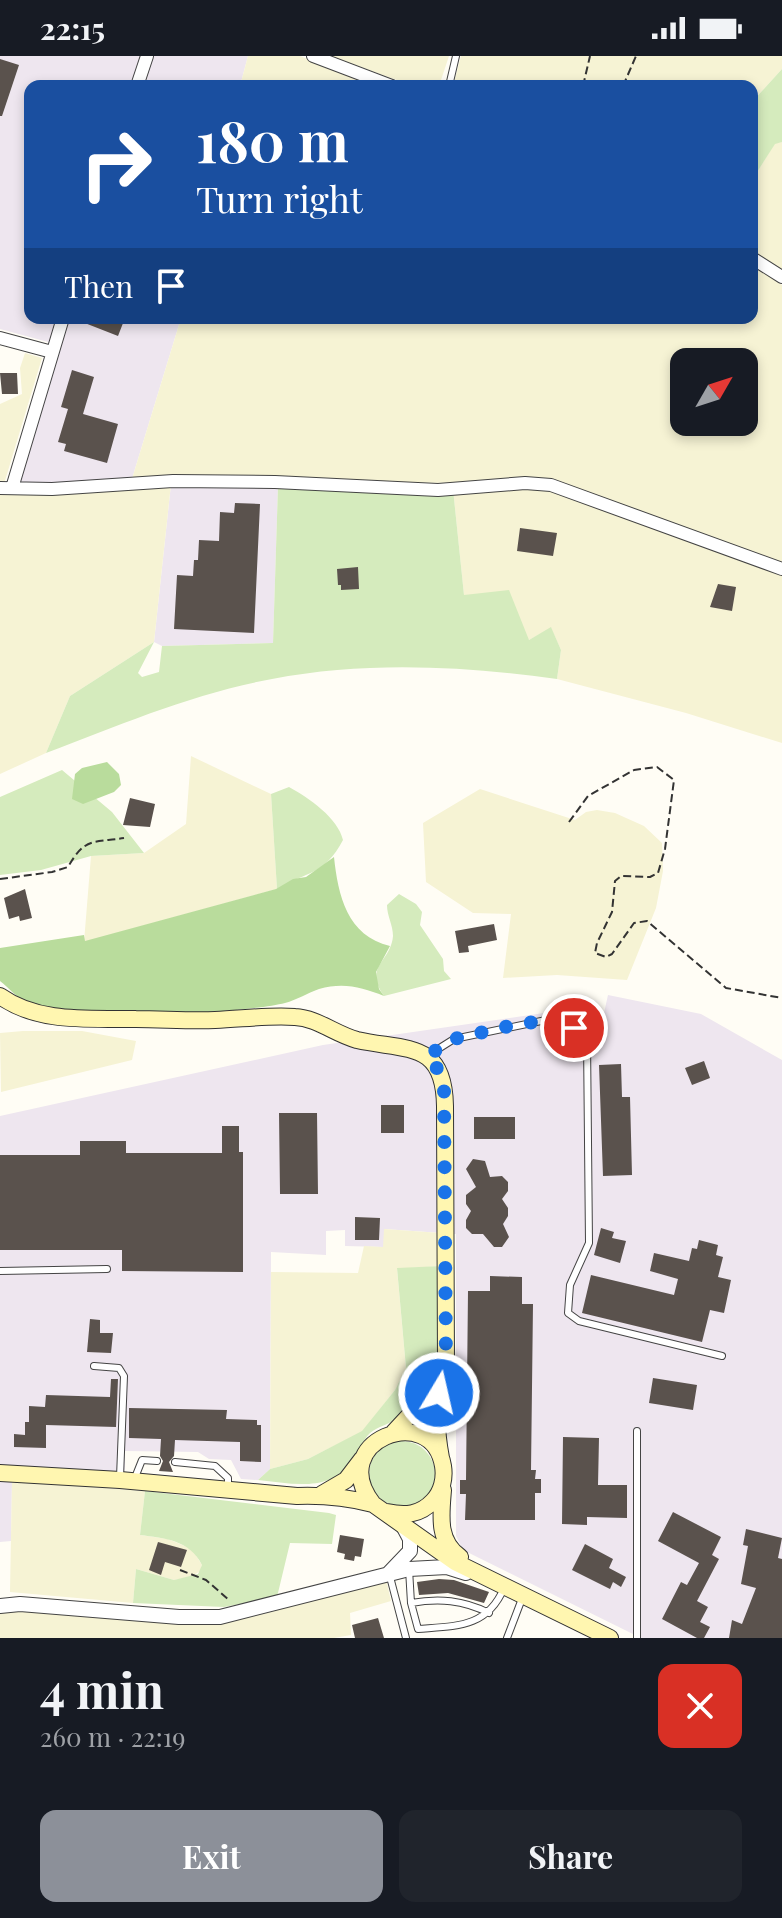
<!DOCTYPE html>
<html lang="en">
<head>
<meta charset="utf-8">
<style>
	:root { --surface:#171b24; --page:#20242c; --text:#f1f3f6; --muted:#9ea1a6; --accent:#8c9099 }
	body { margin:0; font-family:"Playfair Display",serif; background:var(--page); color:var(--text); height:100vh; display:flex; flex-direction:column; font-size:30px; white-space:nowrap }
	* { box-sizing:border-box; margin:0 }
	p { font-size:26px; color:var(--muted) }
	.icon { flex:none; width:44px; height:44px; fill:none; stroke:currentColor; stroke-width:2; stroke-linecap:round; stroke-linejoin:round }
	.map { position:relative; height:1582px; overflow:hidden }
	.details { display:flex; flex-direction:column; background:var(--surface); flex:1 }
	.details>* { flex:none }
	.hud { position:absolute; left:24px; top:24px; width:734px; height:244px; border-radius:16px; box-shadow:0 4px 12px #0003; background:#1a4fa0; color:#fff; overflow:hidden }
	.needle { width:52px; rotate:51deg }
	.controls { position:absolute; left:670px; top:292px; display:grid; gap:16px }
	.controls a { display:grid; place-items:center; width:88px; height:88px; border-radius:16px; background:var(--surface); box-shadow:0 4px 12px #0003; font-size:40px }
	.pin { position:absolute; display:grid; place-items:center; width:68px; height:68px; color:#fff; margin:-34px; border:4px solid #fff; border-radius:50%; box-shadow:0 2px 8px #0007 }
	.me { position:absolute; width:88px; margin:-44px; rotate:9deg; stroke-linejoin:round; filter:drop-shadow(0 0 6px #0008) }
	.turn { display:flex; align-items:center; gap:28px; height:168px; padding:0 40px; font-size:36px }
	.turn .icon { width:104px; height:104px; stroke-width:2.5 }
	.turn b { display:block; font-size:56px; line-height:68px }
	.then { display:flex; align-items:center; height:76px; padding:0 40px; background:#0003; gap:16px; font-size:30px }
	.round { display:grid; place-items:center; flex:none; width:84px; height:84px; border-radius:16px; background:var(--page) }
	.overview { display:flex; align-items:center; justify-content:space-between; height:136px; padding:0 40px }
	h1 { font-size:48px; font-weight:700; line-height:60px }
	.cta { display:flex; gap:16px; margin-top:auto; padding:16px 40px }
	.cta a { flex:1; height:92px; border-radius:16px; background:var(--accent); color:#fff; font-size:32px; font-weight:700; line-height:92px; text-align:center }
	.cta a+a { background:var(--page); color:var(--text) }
	.status { display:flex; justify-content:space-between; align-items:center; height:56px; padding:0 40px; background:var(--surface); direction:ltr }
	.status svg { height:22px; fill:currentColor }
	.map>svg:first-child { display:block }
	.industrial { fill:#eee6ef }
	.farmland { fill:#f6f3d4; fill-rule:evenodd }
	.green { fill:#d5ebbd }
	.forest { fill:#b9dc9c }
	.building { fill:#5a524d }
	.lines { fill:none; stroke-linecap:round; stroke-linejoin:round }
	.service-casing { stroke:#444; stroke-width:8 }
	.minor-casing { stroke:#444; stroke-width:14 }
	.tertiary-casing { stroke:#444; stroke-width:16 }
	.secondary-casing { stroke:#333; stroke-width:18 }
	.path { stroke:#333; stroke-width:2; stroke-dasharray:8 4; stroke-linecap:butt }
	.service { stroke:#fff; stroke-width:6 }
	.minor { stroke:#fff; stroke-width:12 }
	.tertiary { stroke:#fff; stroke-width:14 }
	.secondary { stroke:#fff6b0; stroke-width:16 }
	.route { stroke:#1a73e8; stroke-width:14; stroke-dasharray:0 25.2 }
</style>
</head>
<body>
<div class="status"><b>22:15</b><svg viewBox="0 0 49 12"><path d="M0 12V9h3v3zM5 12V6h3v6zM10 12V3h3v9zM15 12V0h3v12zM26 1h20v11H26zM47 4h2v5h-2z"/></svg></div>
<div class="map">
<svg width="782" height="1582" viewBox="0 0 782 1582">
	<rect width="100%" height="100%" fill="#fffdf5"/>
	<path class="industrial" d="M0 0H248L240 30H30V262H181L131 426H9L48 286 0 273Z
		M171 428 278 430 273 587 162 590 154 586Z
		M608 939 701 958 782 1004V1582H641L463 1494 456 1480V1178L384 1173V1191L345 1190V1174L326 1175V1199L271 1196 270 1413 258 1424 241 1423 231 1404 209 1403 198 1396 125 1395V1417L0 1411V1060L323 989 558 955 604 957Z
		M0 1425H12L11 1485 0 1486Z"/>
	<path class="farmland" d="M248 0H300L375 30H240Z
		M331 0H449L439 30H413Z
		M461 0H782V13L752 46V30H453Z
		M782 86V214L752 197V124L775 87Z
		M752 209 782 229V512L610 444 557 427 131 426 181 262H752ZM684 306H744V366H684Z
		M25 297 42 302 4 428H0V348L22 338 20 312Z
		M171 428 154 586 70 640 46 697 0 718V436Z
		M530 431 560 434 782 516V687L686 657 557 623 561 594 551 572 529 584 464 539 453 433Z
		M191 700 271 738 277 833 84 886 91 800 144 797 186 768Z
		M480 733 575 764 586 756 597 754 615 757 644 770 662 787 663 815 656 852 627 924 557 919 503 922 511 858 473 857 426 826 423 767Z
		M23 975H82L136 985 132 1004 1 1036 0 977Z
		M384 1173 441 1177V1210L397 1213 406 1312 395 1334 362 1376 308 1403 270 1413 271 1216 358 1217 364 1190 383 1191Z
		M12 1425 145 1435 140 1479 168 1483 192 1493 202 1509 200 1515 191 1521 174 1524 136 1513 133 1547 10 1536Z
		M386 1523 391 1545 350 1557 351 1579 334 1582H0V1554L80 1557 173 1568 216 1569 267 1557Z"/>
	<path class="green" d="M782 13V86L775 88 752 124V46Z
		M278 430 453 433 464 539 509 534 529 584 551 571 561 594 557 623C462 610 366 605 272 623 195 637 119 669 46 697L70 640 154 586 138 617 142 621 159 616 162 590 273 587Z
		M62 714 112 756 144 797 91 800 41 814 0 819V741Z
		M289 731C309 742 338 762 343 784 324 820 307 815 277 833L271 738Z
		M399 838 416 848 422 856 420 869 443 903 444 915 451 923 384 940C363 910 391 906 393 880 393 869 387 860 387 849Z
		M441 1210C440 1269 448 1321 397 1362 389 1369 378 1370 370 1377 361 1386 358 1399 350 1408 327 1437 290 1427 258 1424L270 1413 308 1403 362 1375 395 1334 406 1312 397 1212Z
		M369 1418a33 33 0 1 1 66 0a33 33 0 1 1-66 0Z
		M145 1435 329 1457 336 1459 332 1488 290 1487 277 1541 224 1551 133 1547 136 1513 174 1524 198 1518 202 1509C190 1484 164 1482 140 1479Z"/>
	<path class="forest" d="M107 706 119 718 121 729 114 736 83 748 72 743 75 718 82 712Z
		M334 801C338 839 347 880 390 890L376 916 379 933 384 940C362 931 343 926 319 933 307 937 297 944 285 947 240 958 67 967 28 948 18 943 9 932 0 925V892L84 879 85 885 276 833 293 823 306 821Z"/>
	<path class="building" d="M0 3 19 9 2 60H0Z
		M72 262H125L118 280Z
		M72 314 94 321 83 358 118 368 107 407 64 395 66 388 58 386 68 353 61 351Z
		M0 317H17L18 338H2Z
		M235 447 260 448 254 577 174 573 177 519 193 520 194 504H198L199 484 219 485 220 456 234 457Z
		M520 472 557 477 553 500 517 495Z
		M358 511 359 533 341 534V529H338L337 513Z
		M718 528 736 531 732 555 710 551Z
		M130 742 155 748 150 771 123 769Z
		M25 833 32 862 20 865 19 860 9 863 4 842Z
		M494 868 497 884 468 890 469 896 459 897 455 875Z
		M704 1005 710 1022 692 1029 685 1012Z
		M621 1008 622 1041H630L632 1119 603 1120 599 1009Z
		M381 1049H404V1077H381Z
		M279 1057H317L318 1138H280Z
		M474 1061H515V1083H474Z
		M222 1070H239V1096H243V1216L122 1215V1194H0V1099H80V1085H126V1097H222Z
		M473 1103 485 1105 490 1121 502 1120 508 1126V1135L502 1143 508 1152V1160L503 1168 509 1181 502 1191H494L483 1178H472L466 1172V1164L471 1155 466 1148V1139L476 1131 466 1113Z
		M355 1161 380 1162 379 1184H355Z
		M601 1172 614 1176 612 1182 626 1185 620 1207 594 1199Z
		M699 1184 718 1189 716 1199 723 1201 718 1221 731 1224 724 1257 710 1254 702 1286 582 1257 591 1219 674 1239 678 1223 650 1215 654 1197 689 1205 692 1192 697 1193Z
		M490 1220 522 1221V1248H533L531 1414H536L535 1423H541V1437H535V1464H465L466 1438H460V1424H466L468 1235H490Z
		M90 1263 100 1264V1277H113L111 1297 87 1296Z
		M653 1322 697 1329 693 1354 649 1347Z
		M111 1323H118L116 1371 46 1369V1392L14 1391V1378L25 1379V1366H29V1350L45 1351 46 1339 110 1341Z
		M129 1352 227 1354 226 1363 257 1364V1369H261V1406L240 1405V1386L175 1384 174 1400 169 1406 173 1416 159 1415 163 1405 160 1400 161 1383 129 1382Z
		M563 1381 599 1382 598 1429H627V1462L587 1461V1469L562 1468Z
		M673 1456 721 1481 712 1499 719 1503 697 1545 708 1551 700 1566 710 1571 704 1582H697L662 1563 681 1526 687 1529 699 1507 658 1485Z
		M746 1473 782 1482 778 1502 782 1503V1582H729L732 1564 742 1568 756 1532 741 1528 748 1490 743 1489Z
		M340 1479 364 1483 361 1501 355 1500 354 1505 344 1503 345 1498 337 1496Z
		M158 1486 187 1494 181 1511 165 1506 161 1519 149 1514Z
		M585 1488 613 1503 609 1512 626 1521 621 1531 613 1526 610 1533 572 1514Z
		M439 1523 454 1524 489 1536 484 1547 448 1537 419 1539 417 1526Z
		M378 1562 384 1582H355L352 1569Z"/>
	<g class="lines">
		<g class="service-casing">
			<path id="service" d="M449 30 456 0
				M427 1000 454 983 546 964 574 972 587 984 589 1187 570 1229 568 1257 579 1265 722 1300
				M0 1215 107 1213
				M94 1310 119 1312 124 1320 120 1421
				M175 1406 215 1410 228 1422V1430
				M134 1424 142 1404 157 1405
				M409 1513 411 1547 418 1573C456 1570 487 1572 504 1532
				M389 1517 406 1582
				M411 1547C439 1542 463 1544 489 1557
				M507 1582 523 1540
				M637 1582V1375"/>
		</g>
		<g class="minor-casing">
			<path id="minor" d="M313 0 392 30
				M137 30 147 0
				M752 202 782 221
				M0 282 52 296
				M0 432 52 433 173 425 275 426 438 434 525 427 551 429 782 513
				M12 432 63 262"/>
		</g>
		<g class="tertiary-casing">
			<path id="tertiary" d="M389 1517 410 1495V1483L402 1468
				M0 1550 20 1548 179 1561H220L409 1513 447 1511 466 1517"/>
		</g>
		<g class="secondary-casing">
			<path id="secondary" d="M0 940C39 968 91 962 136 963 162 963 189 965 215 964 242 963 268 959 295 961 317 962 335 978 357 984 406 995 444 984 445 1050L446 1311C436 1348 434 1364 441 1402
				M394 1376 422 1346 436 1316
				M0 1417 120 1424 297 1440C324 1439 346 1441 373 1448
				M443 1434C441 1459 437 1485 460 1501
				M322 1438 346 1424 362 1403
				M387 1456C405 1460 420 1459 433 1445 442 1436 445 1422 443 1410 432 1344 324 1385 373 1448L455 1506 610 1582"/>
		</g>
		<path class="path" d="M583 30 590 0
			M623 30 636 0
			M569 766 588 740 634 714 657 711 674 724 665 793 658 817 650 821 621 820 615 825 612 856 597 887 595 897 606 901 612 898 634 867 647 865 726 932 782 942
			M0 823 52 816 68 811C85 781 93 787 124 782
			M180 1514 206 1524 229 1544"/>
		<use href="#service" class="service"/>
		<use href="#minor" class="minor"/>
		<use href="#tertiary" class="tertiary"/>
		<use href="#secondary" class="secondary"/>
	</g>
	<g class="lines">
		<path class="route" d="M439 1337 446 1311 444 1033 440 1016 427 1000 454 983 509 970 546 964 574 972"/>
	</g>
</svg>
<div class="controls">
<a><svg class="needle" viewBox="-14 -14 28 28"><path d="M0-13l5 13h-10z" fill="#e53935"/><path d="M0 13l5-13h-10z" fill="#9ea1a6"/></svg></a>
</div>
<div class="pin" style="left:574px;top:972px;background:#d93025"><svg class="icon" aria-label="arrive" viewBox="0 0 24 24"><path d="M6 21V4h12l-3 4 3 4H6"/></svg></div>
<svg class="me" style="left:439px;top:1337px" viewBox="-20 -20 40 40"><circle r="17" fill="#1a73e8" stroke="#fff" stroke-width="3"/><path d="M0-11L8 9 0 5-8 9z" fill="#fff"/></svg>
<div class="hud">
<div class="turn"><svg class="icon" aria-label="right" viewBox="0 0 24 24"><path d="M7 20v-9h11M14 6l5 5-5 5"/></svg><div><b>180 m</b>Turn right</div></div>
<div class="then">Then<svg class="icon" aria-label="arrive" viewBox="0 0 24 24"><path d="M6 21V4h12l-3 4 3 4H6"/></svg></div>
</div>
</div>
<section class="details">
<div class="overview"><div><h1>4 min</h1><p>260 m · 22:19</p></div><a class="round" style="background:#d93025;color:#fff"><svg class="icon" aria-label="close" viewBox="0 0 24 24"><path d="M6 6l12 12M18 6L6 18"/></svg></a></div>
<div class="cta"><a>Exit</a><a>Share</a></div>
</section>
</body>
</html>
